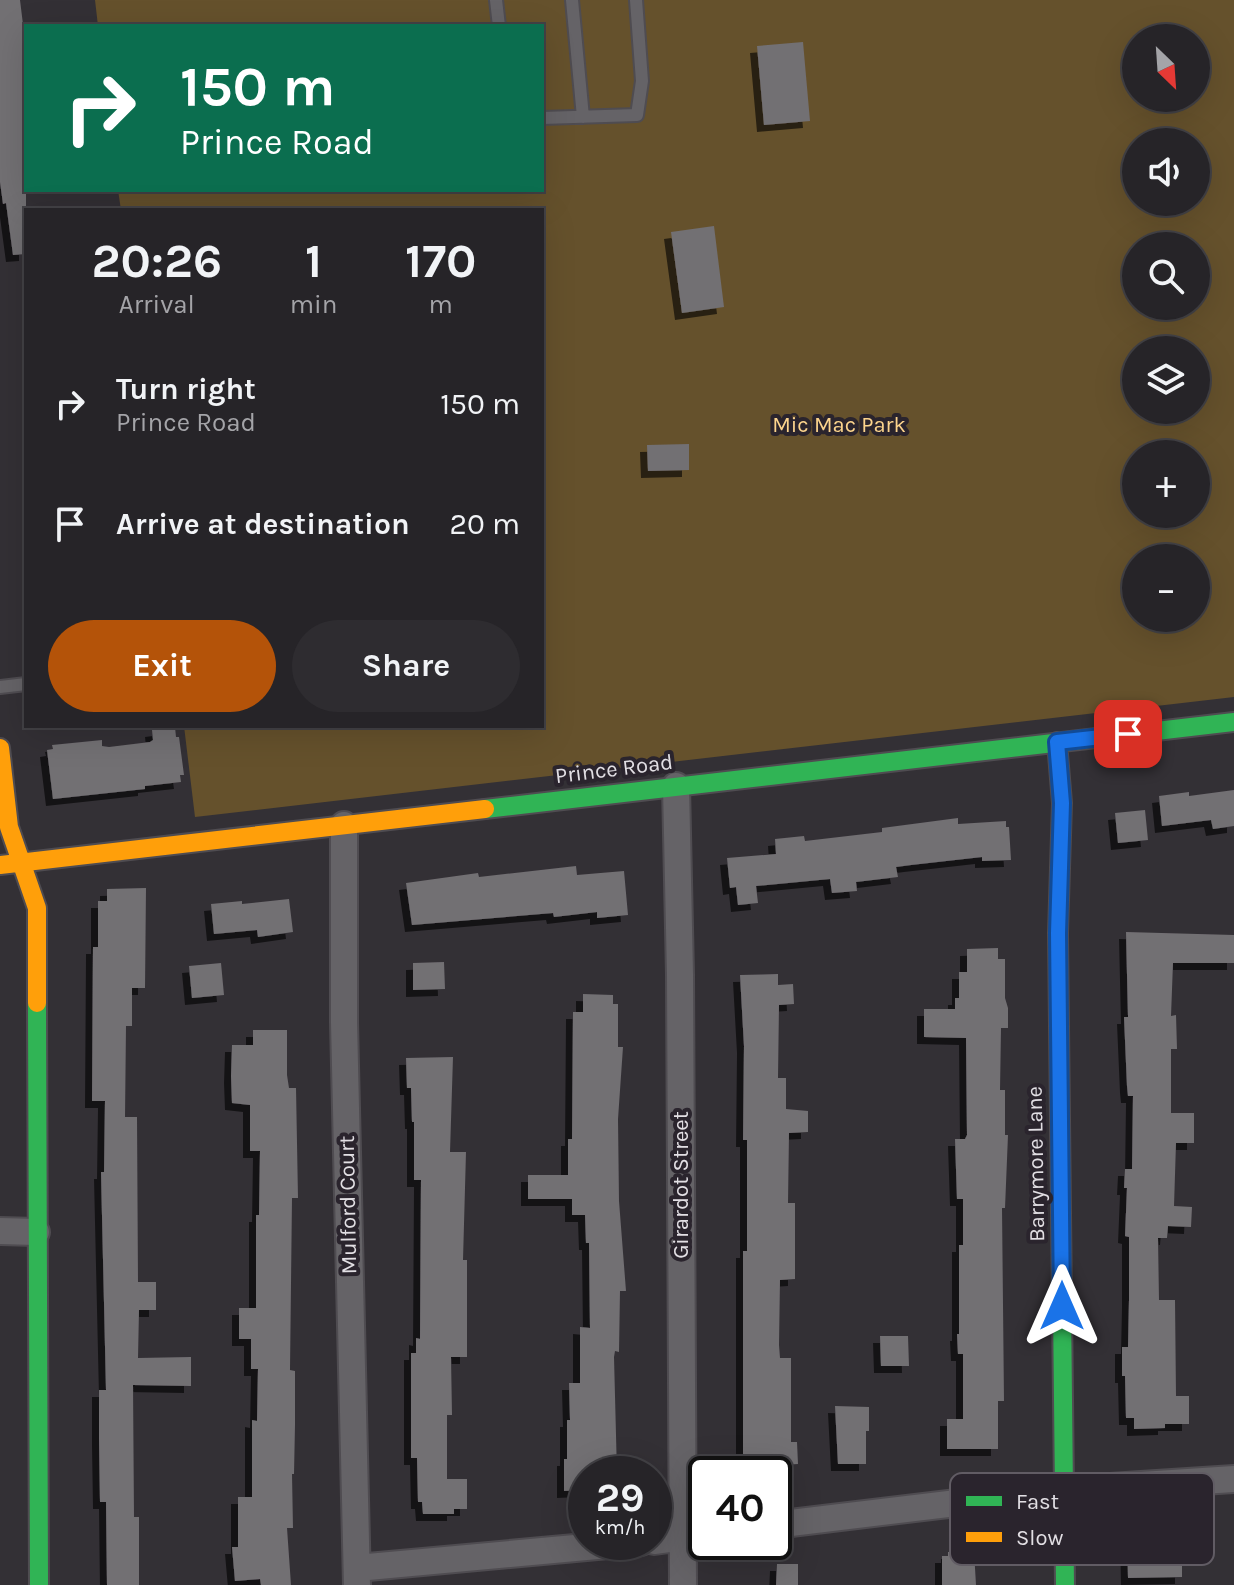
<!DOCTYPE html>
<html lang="en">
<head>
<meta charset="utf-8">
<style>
	:root { --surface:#262428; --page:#2e2c30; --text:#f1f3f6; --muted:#a4a4a8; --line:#424145; --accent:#b45309 }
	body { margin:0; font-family:Karla,sans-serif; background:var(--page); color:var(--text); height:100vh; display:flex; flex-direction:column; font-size:30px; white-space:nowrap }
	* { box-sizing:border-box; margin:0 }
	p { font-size:26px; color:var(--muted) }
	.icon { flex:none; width:44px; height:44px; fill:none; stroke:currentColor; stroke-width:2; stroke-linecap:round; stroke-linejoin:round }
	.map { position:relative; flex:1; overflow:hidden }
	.side { position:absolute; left:24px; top:208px; width:520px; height:520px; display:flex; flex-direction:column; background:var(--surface); border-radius:0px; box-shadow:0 8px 32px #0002,0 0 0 2px var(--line) }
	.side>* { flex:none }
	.guide { position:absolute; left:24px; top:24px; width:520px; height:168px; border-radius:0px; box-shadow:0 8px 32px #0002,0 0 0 2px var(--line); background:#0b6e4f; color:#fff; overflow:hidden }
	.needle { width:52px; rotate:155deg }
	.tools { position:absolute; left:1122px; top:24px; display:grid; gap:16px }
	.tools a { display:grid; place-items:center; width:88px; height:88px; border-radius:50%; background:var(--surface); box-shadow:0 8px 32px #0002,0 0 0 2px var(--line); font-size:40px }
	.speed { position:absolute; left:568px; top:1456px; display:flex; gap:16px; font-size:40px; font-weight:700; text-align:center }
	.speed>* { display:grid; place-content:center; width:104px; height:104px; border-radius:50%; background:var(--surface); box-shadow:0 8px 32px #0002,0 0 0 2px var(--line); line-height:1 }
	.speed small { font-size:20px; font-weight:400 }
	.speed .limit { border:4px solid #111; border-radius:12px; background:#fff; color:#111 }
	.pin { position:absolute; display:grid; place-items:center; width:68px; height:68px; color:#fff; margin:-34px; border-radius:16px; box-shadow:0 4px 12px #0006 }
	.me { position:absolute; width:88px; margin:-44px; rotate:0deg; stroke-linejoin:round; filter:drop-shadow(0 0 6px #0008) }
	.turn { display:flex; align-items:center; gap:28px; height:168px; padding:0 24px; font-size:36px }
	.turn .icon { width:104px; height:104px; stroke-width:2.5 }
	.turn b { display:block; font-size:56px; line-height:68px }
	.eta { display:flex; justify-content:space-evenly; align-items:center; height:136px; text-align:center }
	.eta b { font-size:48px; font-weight:700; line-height:56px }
	.action { display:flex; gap:16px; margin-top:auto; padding:16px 24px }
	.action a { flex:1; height:92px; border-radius:48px; background:var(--accent); color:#fff; font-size:32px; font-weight:700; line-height:92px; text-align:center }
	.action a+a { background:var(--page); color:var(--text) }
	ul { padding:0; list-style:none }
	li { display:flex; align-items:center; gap:24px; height:120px; padding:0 24px }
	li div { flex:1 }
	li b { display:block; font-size:30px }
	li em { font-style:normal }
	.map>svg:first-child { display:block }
	.green { fill:#65512c; fill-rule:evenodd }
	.building { fill:#726f73; filter:url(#shadow) }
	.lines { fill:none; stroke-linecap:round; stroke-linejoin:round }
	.lane-casing { stroke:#4f4c51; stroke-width:16 }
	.street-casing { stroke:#4f4c51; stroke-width:30 }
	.fast-casing { stroke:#4f4c51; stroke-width:22 }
	.slow-casing { stroke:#4f4c51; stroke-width:22 }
	.lane { stroke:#656367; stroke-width:12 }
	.street { stroke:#656367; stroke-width:26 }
	.fast { stroke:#30b455; stroke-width:18 }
	.slow { stroke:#ff9f0a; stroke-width:18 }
	.route-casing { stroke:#114b97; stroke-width:20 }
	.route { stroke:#1a73e8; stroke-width:14 }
	.labels { text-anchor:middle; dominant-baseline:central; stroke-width:8; stroke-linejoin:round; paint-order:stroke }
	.park-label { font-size:22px; fill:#fcd48d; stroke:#2a242d }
	.street-label { font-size:22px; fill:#e2dfe4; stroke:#2a242d }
	.key { fill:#2a242d; stroke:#615c64; stroke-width:2 }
	.key-label { font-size:22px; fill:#e2dfe4 }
</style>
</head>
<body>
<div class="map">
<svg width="1234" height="1585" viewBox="0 0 1234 1585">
	<defs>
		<filter id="shadow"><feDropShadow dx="-7" dy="7" stdDeviation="0" flood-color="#0009"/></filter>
	</defs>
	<rect width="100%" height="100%" fill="#333035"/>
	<path class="green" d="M95 0H1234V697L195 817 184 726H542V210H121L118 190H542V26H98ZM1136 38H1196V98H1136ZM1136 142H1196V202H1136ZM1136 246H1196V306H1136ZM1136 350H1196V410H1136ZM1136 454H1196V514H1136ZM1136 558H1196V618H1136Z"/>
	<path class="building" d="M0 0H20L26 49V254L13 255 6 203 3 204 0 182Z
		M803 42 810 121 764 125 757 46Z
		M714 226 724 307 682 313 671 232Z
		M689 444V470L648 471 647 445Z
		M175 727 176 737H179L184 775H180L181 782 145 786V789L53 799 47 750 53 749 52 745 102 740V746L109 747 150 742 153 740 152 730Z
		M1234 790V826L1213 829 1211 820 1162 826 1159 796 1189 792V796Z
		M1145 810 1148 840 1118 843 1115 813Z
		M958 818V824L1006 821V827H1009L1011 860 982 861V857L911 865 896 867 898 877 856 882 857 891 832 893 830 879 756 886 758 903 738 905 736 887 730 888 727 858 776 854 775 839 804 836 805 841 882 832V828Z
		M576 866 577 875 624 871 628 915 597 918V912L554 917 553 913 412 925 406 883 478 873 479 877Z
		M146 888 145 988H132V1026H126L125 1117H137L138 1282H156V1310H139L138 1358 191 1357V1386L133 1385 134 1517H139V1585H107L106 1502H100L99 1439V1390H106L101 1172H104L105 1101H92L93 947H98V901H107V889Z
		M289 899 293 932 258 937 257 930 214 934 211 904 242 901V904Z
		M1126 932 1234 935V963H1173L1171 1016 1176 1015 1177 1049H1171V1113H1194V1143H1176L1174 1206 1192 1207 1191 1227 1168 1226 1167 1238H1158L1159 1300H1175L1176 1396H1189V1424H1165V1428L1134 1429V1418H1126L1125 1376H1122V1347H1128L1129 1300V1237L1125 1236 1127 1188H1124L1125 1169H1132L1133 1096H1128L1127 1086 1124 1017H1128Z
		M998 948V959H1005V998L1008 1008V1028H1001L1000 1090H1005V1135H1008L1005 1208H1002L1004 1401H998V1449H947V1419H963V1354H958L957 1334H959V1245H963V1199H957L955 1139H965L967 1135 966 1038 924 1037V1009H955V998H959V972H967V949Z
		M444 962 445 989 413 990V963Z
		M221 963 224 995 192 998 189 966Z
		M778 974V985L793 984 794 1004 779 1005 778 1078H786V1109L808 1111V1132L789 1133 788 1203H795V1279L780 1280 779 1345 780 1358H791V1442H797L798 1464 782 1465V1474H748V1470H743V1251H747V1140H743L744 1046 740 975Z
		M583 994 613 995V1004H618V1047H623L618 1119 619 1201 626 1291H620L619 1352 615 1351 614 1357 617 1474H586V1490L564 1491V1459H567V1420H570L569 1383H580V1327L590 1328 589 1243H586L585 1215H572V1199H528V1175H568V1139H572L573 1012H583Z
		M253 1030H287V1075L289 1088H296L298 1198H292L290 1370 295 1371V1425L294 1474H292L293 1528H287L291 1585H261L260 1579 235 1581 232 1547H238V1497H252V1420L257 1421 258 1369H251V1339H239V1308H256V1215H259L260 1151H250V1105L232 1103 231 1076 232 1045H253Z
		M453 1057 450 1152H466L463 1260H467V1357H451L452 1415H447V1479H467V1509H454V1514H423L422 1502H418L417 1458H411V1353H416V1338L420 1339 421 1180H414V1122H412L411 1088H407L406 1058Z
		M880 1336H908L909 1366H881Z
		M835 1406 869 1407V1431H866V1464H838Z
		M1127 1529H1165V1547H1182V1577L1128 1578Z
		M974 1551 976 1585H942V1556H948V1552Z
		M777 1564H798V1585H776Z"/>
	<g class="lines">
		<g class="lane-casing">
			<path id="lane" d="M496 0 499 26
				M572 0 583 117
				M542 118 637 115 642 81 636 0
				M0 687 26 684"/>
		</g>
		<g class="street-casing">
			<path id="street" d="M676 786 680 975 683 1585
				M344 825V1022L357 1585
				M0 1231 36 1232
				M774 1525 1064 1490 1234 1479
				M654 1541 706 1534
				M357 1568 641 1542"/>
		</g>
		<g class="fast-casing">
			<path id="fast" d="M1057 742 1062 803 1058 933 1065 1585
				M485 809 1234 722
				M37 1003 39 1585"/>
		</g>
		<g class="slow-casing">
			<path id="slow" d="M0 748 9 827 37 908V1003
				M0 865 485 809"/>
		</g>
		<use href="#lane" class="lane"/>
		<use href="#street" class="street"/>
		<use href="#fast" class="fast"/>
		<use href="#slow" class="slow"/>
	</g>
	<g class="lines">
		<g class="route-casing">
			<path id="route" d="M1062 1306 1058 933 1062 803 1057 742 1128 734"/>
		</g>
		<use href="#route" class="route"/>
	</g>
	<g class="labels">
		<g class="park-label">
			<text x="839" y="425">Mic Mac Park</text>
		</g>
		<g class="street-label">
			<text transform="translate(614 769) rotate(-7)">Prince Road</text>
			<text transform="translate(1036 1164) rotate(-91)">Barrymore Lane</text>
			<text transform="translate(681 1185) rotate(-90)">Girardot Street</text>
			<text transform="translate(348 1205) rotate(-91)">Mulford Court</text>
		</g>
	</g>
	<rect x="950" y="1473" width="264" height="92" rx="12" class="key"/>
	<rect x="966" y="1496" width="36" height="10" fill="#30b455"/>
	<rect x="966" y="1532" width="36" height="10" fill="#ff9f0a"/>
	<g class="key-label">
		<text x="1016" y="1509">Fast</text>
		<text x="1016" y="1545">Slow</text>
	</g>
</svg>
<div class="tools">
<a><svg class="needle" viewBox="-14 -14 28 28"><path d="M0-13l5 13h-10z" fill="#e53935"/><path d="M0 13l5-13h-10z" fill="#a4a4a8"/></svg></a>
<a><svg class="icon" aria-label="sound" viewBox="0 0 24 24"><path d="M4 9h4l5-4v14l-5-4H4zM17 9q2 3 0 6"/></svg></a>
<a><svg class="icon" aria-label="search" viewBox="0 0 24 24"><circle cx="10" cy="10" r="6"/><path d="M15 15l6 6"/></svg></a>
<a><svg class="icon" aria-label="layers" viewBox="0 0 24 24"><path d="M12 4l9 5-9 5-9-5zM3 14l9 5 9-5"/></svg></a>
<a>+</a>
<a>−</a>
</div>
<div class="speed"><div>29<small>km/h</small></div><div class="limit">40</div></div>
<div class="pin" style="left:1128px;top:734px;background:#d93025"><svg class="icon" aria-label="arrive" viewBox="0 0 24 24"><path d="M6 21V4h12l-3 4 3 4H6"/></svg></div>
<svg class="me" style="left:1062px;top:1306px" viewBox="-20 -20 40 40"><path d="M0-17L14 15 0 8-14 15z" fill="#1a73e8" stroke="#fff" stroke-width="4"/></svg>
<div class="guide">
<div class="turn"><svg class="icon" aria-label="right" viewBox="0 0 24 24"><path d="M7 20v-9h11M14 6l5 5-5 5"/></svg><div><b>150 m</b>Prince Road</div></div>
</div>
<section class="side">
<div class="eta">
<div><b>20:26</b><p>Arrival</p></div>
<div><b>1</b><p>min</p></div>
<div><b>170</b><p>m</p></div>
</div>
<ul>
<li><svg class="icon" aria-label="right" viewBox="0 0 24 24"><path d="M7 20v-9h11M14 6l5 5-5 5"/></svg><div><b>Turn right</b><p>Prince Road</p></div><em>150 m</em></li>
<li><svg class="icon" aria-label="arrive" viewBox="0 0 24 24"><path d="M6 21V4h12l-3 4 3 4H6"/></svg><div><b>Arrive at destination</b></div><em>20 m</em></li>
</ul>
<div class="action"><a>Exit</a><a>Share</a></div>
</section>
</div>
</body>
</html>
